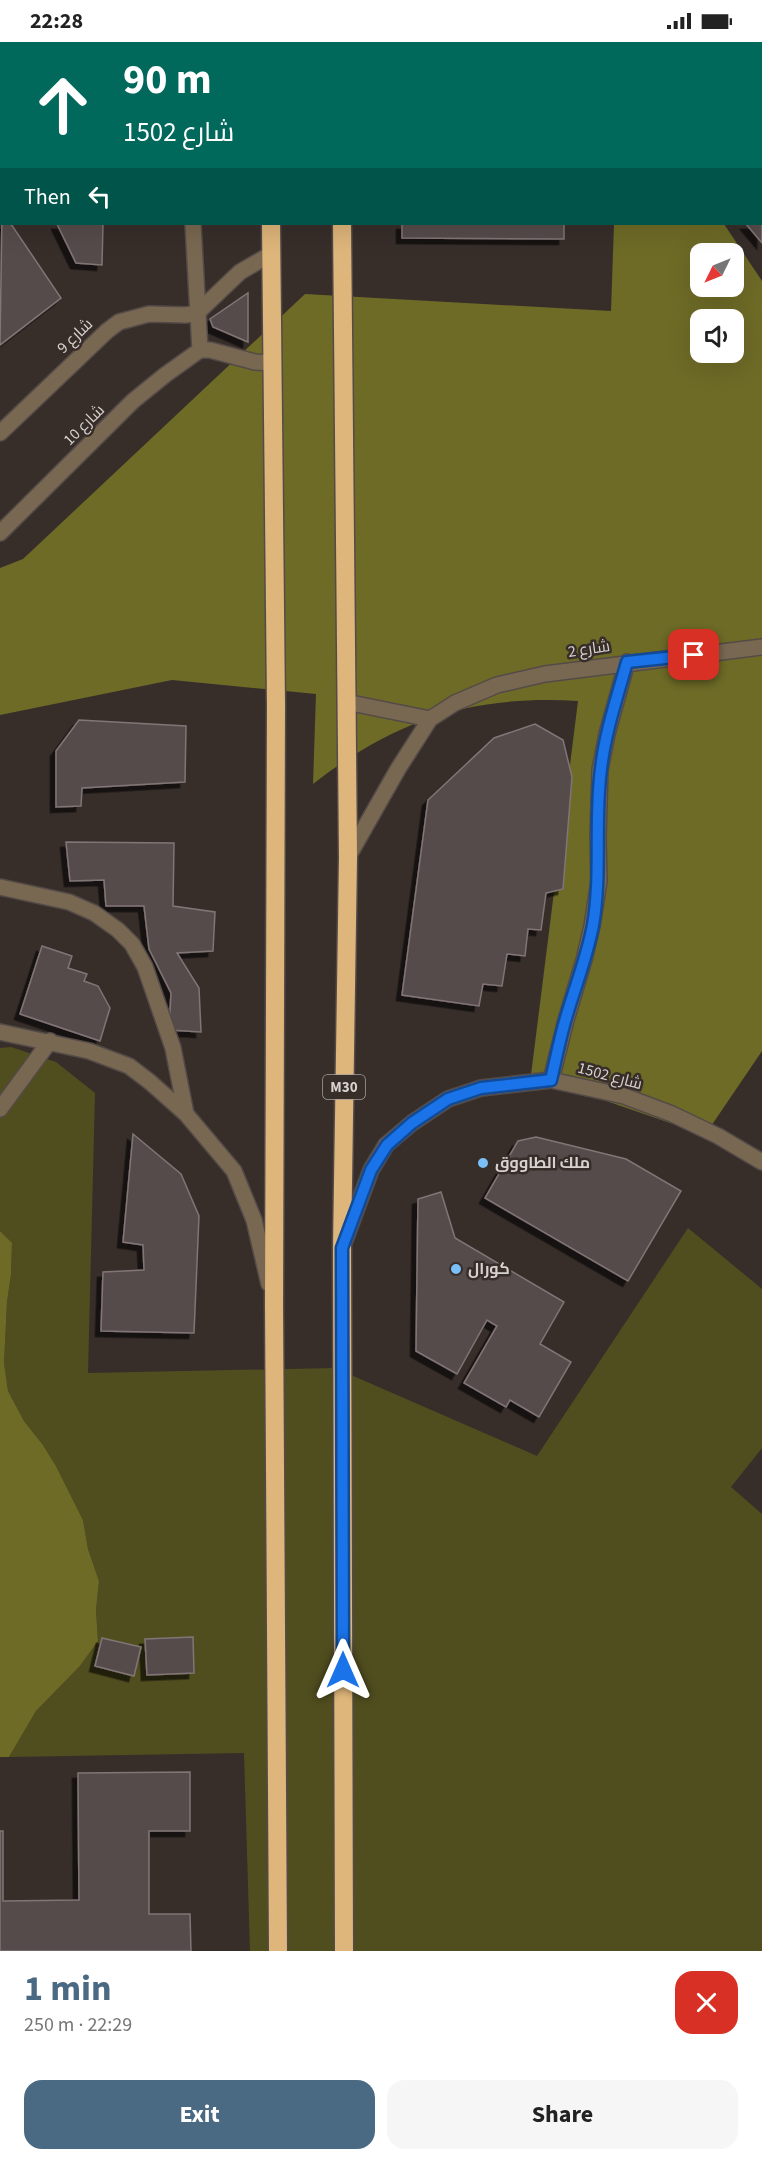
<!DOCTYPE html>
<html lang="en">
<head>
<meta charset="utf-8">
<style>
	:root { --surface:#fff; --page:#f6f6f6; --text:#222; --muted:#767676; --accent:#4a6982 }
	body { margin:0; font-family:"Source Sans 3",Cairo,sans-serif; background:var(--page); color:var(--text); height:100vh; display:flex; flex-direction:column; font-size:22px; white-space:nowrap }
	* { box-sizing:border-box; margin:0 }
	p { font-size:20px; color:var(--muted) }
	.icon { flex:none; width:33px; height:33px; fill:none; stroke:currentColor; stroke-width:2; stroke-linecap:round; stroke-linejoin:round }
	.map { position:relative; height:1909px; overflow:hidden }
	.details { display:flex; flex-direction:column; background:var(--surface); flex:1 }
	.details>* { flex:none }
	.hud { position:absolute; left:0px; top:0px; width:762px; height:183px; box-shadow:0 6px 24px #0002; background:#00695c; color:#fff; overflow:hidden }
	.needle { width:39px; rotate:227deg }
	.fabs { position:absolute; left:690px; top:201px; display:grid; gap:12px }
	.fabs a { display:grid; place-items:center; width:54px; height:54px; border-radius:12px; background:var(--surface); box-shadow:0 6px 24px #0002; font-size:30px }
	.pin { position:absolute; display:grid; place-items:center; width:51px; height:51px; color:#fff; margin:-26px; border-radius:12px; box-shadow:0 3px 9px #0006 }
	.me { position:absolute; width:66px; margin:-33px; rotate:0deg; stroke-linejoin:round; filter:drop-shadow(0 0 4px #0008) }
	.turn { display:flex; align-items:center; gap:21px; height:126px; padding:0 24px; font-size:27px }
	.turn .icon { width:78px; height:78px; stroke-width:2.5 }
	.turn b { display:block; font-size:42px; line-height:51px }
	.then { display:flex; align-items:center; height:57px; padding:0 24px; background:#0003; gap:12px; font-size:22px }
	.round { display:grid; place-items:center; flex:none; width:63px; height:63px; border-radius:18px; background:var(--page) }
	.head { display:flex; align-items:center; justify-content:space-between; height:102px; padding:0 24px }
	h1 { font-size:36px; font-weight:700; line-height:45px; color:var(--accent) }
	.primary-button { display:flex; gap:12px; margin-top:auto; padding:12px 24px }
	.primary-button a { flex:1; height:69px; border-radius:18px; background:var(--accent); color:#fff; font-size:24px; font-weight:700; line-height:69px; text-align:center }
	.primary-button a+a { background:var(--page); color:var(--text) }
	.status { display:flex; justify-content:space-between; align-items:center; height:42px; padding:0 30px; background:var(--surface); direction:ltr }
	.status svg { height:16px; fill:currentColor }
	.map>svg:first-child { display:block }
	.green { fill:#504e1f }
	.forest { fill:#6e6b27; fill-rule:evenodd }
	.building { fill:#564b4c; stroke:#817576; stroke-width:1.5; filter:url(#shadow) }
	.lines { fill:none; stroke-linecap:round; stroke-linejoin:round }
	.minor-casing { stroke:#544b48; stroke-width:18 }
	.highway-casing { stroke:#544b48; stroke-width:21 }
	.minor { stroke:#796851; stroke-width:15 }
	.highway { stroke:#deb57a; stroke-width:18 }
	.route-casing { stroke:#114b97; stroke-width:15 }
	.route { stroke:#1a73e8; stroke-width:10 }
	.poi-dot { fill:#7abff8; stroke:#372e2a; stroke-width:2 }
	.labels { text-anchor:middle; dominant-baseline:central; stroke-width:5; stroke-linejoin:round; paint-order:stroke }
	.shield { fill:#372e2a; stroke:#a7a09e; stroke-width:1.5 }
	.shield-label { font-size:15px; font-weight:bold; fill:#d7d1cf }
	.street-label { font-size:16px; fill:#d7d1cf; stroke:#372e2a }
	.poi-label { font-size:16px; font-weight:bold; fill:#d7d1cf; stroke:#372e2a; text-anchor:start }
</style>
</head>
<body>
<div class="status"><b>22:28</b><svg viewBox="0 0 49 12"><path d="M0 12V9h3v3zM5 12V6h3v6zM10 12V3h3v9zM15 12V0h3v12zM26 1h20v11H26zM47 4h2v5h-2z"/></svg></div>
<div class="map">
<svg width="762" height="1909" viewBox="0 0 762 1909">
	<defs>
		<filter id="shadow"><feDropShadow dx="-5.5" dy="5.5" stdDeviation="0" flood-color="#0009"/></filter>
	</defs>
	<rect width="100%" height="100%" fill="#372e2a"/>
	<path class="green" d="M11 1005 56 1020 95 1051 88 1331 335 1326 537 1414 688 1186 762 1247V1406L731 1445 762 1472V1909H250L244 1711 9 1715 36 1669 80 1624 98 1599 96 1568 99 1539 88 1507 83 1478 56 1424 43 1403 24 1379 8 1349 4 1321 7 1260 11 1233 12 1202 0 1189V1006Z"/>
	<path class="forest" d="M614 182H724L762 239V1009L705 1093 531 1033 578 659C472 653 396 677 313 742L316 652 172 638 0 673V526L23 517 305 252 611 269ZM700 212H734V244H700ZM700 278H734V310H700Z
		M0 1189 12 1201 11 1233 7 1260 4 1321 8 1349 24 1379 43 1403 56 1424 83 1478 88 1507 99 1539 96 1568 98 1599 80 1624 36 1669 9 1715H0Z"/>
	<path class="building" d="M0 50H2V133H0Z
		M762 140V201L746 182H760Z
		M2 172V182H11L61 256 0 303Z
		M57 182H103L102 223 76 221Z
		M402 182H564V197L402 196Z
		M248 251V300L213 285 210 277Z
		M79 678 186 684 185 740 82 746 81 764 56 765V709Z
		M535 682 563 698 572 735 563 847 546 851 541 888 528 887 525 914 507 912 502 944 483 942 479 964 402 953 428 758 494 696Z
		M66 800 174 801 173 864 215 870 213 909 177 911 199 946 201 990 169 988 171 951 149 907 144 864H106L104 838 70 839Z
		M42 904 72 914 68 926 87 932 84 939 98 944 110 966 100 999 20 972Z
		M133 1092 181 1132 199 1174 194 1291 101 1289 103 1230 144 1228 143 1203 123 1200Z
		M536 1095 626 1117 681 1149 628 1239 485 1156 518 1099Z
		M441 1150 455 1196 564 1260 540 1302 571 1320 539 1375 510 1358 506 1365 464 1341 497 1284 487 1278 457 1332 416 1309 418 1157Z
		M193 1595 194 1631 147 1633 145 1597Z
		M102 1596 141 1605 134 1634 95 1624Z
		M190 1730V1789H149V1872H190L191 1909H0V1789H3V1859L79 1858 78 1731Z"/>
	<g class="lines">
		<g class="minor-casing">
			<path id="minor" d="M184 0V2
				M193 182 200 308
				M0 391 107 289 119 280 149 272 186 273 197 271 240 230 271 212
				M0 491 133 359 165 333 200 308H210L255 320 271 321
				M346 660 430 677
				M348 815 398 727 430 677 455 661 497 643 545 632 762 605
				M0 845 69 860 94 871 118 888 132 902 145 925 173 1006 186 1072
				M0 990 89 1009 129 1024 150 1040 186 1072 234 1129 254 1178 269 1242
				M551 1038 566 978 584 918 592 884 599 839 598 795 600 728 607 692 627 620
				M0 1067 50 999
				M345 1198 371 1128 386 1103 412 1081 448 1057 481 1046 551 1038 624 1054 672 1072 718 1094 762 1120"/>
		</g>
		<g class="highway-casing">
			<path id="highway" d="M340 0 341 2
				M271 2V0
				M271 182 276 663 274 1263 278 1909
				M342 182 348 815 342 1206 344 1909"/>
		</g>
		<use href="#minor" class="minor"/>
		<use href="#highway" class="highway"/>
	</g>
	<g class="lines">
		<g class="route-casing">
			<path id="route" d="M343 1628 342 1206 371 1128 387 1103 412 1081 448 1057 481 1046 551 1038C556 1017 560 996 566 976 575 945 587 915 593 883 602 831 594 779 601 727 605 691 617 656 627 620L694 613"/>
		</g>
		<use href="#route" class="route"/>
	</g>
	<g class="poi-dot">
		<circle cx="483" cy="1121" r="6"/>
		<circle cx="456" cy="1227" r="6"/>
	</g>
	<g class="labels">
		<rect class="shield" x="323" y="1033" width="42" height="24" rx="4.5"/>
		<g class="shield-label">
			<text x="344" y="1045">M30</text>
		</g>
		<g class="street-label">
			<text transform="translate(75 294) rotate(-44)">شارع 9</text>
			<text transform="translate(84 383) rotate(-45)">شارع 10</text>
			<text transform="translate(589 607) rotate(-8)">شارع 2</text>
			<text transform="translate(610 1034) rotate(15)">شارع 1502</text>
		</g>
		<g class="poi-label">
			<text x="495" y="1121">ملك الطاووق</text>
			<text x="468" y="1227">كورال</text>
		</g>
	</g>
</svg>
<div class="fabs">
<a><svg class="needle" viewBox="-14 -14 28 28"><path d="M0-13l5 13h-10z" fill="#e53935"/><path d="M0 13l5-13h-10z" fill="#767676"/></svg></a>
<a><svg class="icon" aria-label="sound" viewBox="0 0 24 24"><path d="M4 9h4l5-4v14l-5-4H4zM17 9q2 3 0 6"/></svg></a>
</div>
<div class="pin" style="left:694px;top:613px;background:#d93025"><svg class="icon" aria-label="arrive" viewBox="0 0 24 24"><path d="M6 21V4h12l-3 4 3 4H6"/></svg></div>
<svg class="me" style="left:343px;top:1628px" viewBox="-20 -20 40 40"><path d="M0-17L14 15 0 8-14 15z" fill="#1a73e8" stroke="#fff" stroke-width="4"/></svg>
<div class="hud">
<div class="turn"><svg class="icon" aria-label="ahead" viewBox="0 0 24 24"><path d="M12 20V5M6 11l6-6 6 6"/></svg><div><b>90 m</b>شارع 1502</div></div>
<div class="then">Then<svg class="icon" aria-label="left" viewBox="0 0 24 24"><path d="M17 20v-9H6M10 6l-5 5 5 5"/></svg></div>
</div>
</div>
<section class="details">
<div class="head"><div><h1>1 min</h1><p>250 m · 22:29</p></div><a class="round" style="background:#d93025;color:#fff"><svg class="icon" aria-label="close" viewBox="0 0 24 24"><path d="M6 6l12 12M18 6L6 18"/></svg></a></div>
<div class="primary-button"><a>Exit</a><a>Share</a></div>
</section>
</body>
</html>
